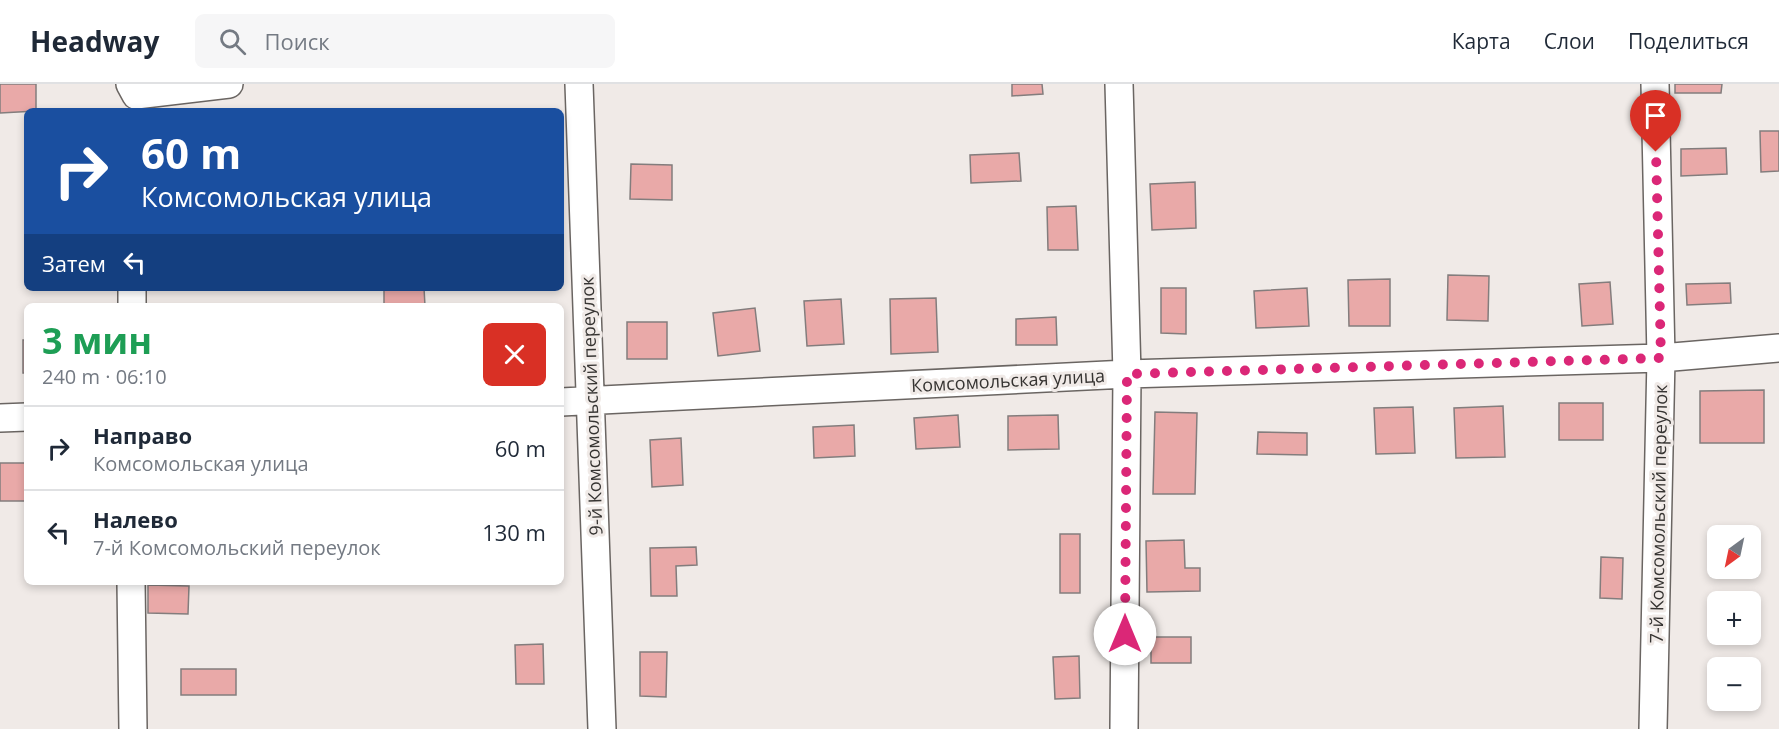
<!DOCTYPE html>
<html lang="ru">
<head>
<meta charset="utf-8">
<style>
	:root { --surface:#fff; --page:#f6f6f7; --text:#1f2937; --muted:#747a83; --line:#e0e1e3 }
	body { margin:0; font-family:"Open Sans",sans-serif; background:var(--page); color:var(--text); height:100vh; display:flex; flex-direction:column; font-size:22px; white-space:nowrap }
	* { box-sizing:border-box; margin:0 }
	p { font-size:20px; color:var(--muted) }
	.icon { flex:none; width:33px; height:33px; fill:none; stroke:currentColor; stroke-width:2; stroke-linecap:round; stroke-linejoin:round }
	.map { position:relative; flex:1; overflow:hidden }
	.drawer { position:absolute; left:24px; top:219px; width:540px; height:282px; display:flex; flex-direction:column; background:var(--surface); border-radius:9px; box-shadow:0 3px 9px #0003 }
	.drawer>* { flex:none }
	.top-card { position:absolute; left:24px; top:24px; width:540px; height:183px; border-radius:9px; box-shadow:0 3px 9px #0003; background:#1a4fa0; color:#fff; overflow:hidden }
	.needle { width:39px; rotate:213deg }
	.controls { position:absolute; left:1707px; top:441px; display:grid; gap:12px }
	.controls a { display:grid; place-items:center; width:54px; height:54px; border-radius:9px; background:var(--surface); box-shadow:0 3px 9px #0003; font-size:30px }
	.pin { position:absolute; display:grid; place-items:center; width:51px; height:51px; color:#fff; margin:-62px -26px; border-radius:50% 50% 50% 0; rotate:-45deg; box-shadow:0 0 6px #0007 }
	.pin .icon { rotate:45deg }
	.me { position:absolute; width:66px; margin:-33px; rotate:0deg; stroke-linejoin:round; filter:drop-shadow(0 0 4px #0008) }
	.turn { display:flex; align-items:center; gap:21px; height:126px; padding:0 18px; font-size:27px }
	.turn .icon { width:78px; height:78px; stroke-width:2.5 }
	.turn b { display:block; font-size:42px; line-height:51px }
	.then { display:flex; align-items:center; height:57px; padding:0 18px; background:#0003; gap:12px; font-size:22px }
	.round { display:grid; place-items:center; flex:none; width:63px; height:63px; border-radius:9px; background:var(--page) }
	.overview { display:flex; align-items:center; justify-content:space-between; height:102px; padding:0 18px }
	h1 { font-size:36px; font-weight:700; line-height:45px; color:#1e9e55 }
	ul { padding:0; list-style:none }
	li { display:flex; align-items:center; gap:18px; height:84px; padding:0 18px; border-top:2px solid var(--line) }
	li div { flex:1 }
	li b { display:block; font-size:22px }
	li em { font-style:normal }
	header { display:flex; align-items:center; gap:36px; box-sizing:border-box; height:84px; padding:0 30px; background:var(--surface); border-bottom:2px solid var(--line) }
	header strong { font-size:28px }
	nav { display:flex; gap:33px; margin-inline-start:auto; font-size:21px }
	.search { width:420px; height:54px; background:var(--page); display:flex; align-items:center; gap:15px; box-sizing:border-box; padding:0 21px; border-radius:9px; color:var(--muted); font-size:22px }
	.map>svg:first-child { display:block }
	.building { fill:#e9a9a8; stroke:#837d7d; stroke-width:1.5 }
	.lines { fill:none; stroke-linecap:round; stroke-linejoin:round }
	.street-casing { stroke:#6a6562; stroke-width:30 }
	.street { stroke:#fff; stroke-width:27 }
	.route { stroke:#db2777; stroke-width:10; stroke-dasharray:0 18 }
	.labels { text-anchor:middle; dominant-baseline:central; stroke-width:6; stroke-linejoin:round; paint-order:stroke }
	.street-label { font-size:18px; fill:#363432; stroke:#f0eae7 }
</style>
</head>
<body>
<header>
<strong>Headway</strong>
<div class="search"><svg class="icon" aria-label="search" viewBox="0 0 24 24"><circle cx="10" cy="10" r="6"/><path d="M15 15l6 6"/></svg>Поиск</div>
<nav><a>Карта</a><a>Слои</a><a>Поделиться</a></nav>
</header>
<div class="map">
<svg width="1779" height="645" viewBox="0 0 1779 645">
	<rect width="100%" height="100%" fill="#f0eae7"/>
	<path class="building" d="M0 0H36V27L0 29Z
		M1012 0H1042L1043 10 1012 12Z
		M1675 0H1722L1721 9H1675Z
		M1760 47H1779V87L1761 88Z
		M1726 64 1727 90 1681 92V65Z
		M1019 69 1021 97 971 99 970 71Z
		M631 80 672 81V116L630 115Z
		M1195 98 1196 144 1152 146 1150 100Z
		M1076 122 1078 166H1048L1047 123Z
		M1448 191 1489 192 1488 237 1447 236Z
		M1390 195V242H1349L1348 196Z
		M1610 198 1613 240 1582 242 1579 200Z
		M1730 199 1731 219 1687 221 1686 200Z
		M384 204H424L425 222H384Z
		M1161 204H1186V250L1161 249Z
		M1307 204 1309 242 1256 244 1254 207Z
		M936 214 938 268 891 270 890 215Z
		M841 215 844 260 807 262 804 217Z
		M755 224 760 267 718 272 713 229Z
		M1056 233 1057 261H1016V235Z
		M627 238H667V275H627Z
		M23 256H27V289H23Z
		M1764 306V359H1700V307Z
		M1559 319H1603V356H1559Z
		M1503 322 1505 373 1456 374 1454 324Z
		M1413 323 1415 369 1376 370 1374 324Z
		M1155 328 1197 329 1195 410H1153Z
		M958 331 960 363 916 365 914 334Z
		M1058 331 1059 365 1008 366V332Z
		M854 341 855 372 814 374 813 343Z
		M1258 348 1307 349V371L1257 370Z
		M681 354 683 401 652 403 650 356Z
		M0 379H27V417H0Z
		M1060 450H1080V509H1060Z
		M1184 456 1185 484H1200V507L1147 508 1146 457Z
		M696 463 697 481 676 482 677 512H651L650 464Z
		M1601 473 1623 474 1622 515 1600 514Z
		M148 501 189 502 188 530 148 529Z
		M1151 553H1191V579H1151Z
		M543 560 544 600H516L515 561Z
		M640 568H667L666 613 640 612Z
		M1079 572 1080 614 1055 615 1053 573Z
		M181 585H236V611H181Z"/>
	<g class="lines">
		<g class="street-casing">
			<path id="street" d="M130 0 136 11 229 0
				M579 0 602 645
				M1119 0 1127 290 1124 645
				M132 222V204
				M561 318 1127 290 1661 274 1779 264
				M0 334 27 333
				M131 498 133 645
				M1653 645 1661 274 1655 0"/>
		</g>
		<use href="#street" class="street"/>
	</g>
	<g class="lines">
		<path class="route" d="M1125 550 1127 290 1661 274 1656 68"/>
	</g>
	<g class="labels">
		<g class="street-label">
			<text transform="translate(1008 296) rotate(-3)">Комсомольская улица</text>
			<text transform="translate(591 322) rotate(-92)">9-й Комсомольский переулок</text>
			<text transform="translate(1658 430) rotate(-89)">7-й Комсомольский переулок</text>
		</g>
	</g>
</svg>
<div class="controls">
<a><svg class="needle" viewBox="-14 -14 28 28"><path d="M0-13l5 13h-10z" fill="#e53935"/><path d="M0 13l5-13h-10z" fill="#747a83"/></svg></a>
<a>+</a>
<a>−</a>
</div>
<div class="pin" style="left:1656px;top:68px;background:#d93025"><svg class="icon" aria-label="arrive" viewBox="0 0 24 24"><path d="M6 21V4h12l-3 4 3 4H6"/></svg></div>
<svg class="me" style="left:1125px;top:550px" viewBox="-20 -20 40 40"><circle r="19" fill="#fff"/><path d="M0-13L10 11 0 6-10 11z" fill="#db2777"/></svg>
<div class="top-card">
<div class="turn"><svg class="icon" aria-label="right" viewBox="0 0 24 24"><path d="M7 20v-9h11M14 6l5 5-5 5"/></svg><div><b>60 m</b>Комсомольская улица</div></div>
<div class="then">Затем<svg class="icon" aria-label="left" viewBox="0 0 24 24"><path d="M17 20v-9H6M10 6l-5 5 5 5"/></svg></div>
</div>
<section class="drawer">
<div class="overview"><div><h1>3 мин</h1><p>240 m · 06:10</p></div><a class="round" style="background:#d93025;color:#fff"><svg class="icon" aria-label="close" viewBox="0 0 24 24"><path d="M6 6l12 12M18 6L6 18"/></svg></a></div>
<ul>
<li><svg class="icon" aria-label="right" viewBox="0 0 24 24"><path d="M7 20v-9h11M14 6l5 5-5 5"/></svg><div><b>Направо</b><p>Комсомольская улица</p></div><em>60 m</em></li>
<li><svg class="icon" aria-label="left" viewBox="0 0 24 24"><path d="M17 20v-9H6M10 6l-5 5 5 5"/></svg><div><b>Налево</b><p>7-й Комсомольский переулок</p></div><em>130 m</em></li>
</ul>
</section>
</div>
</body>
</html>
